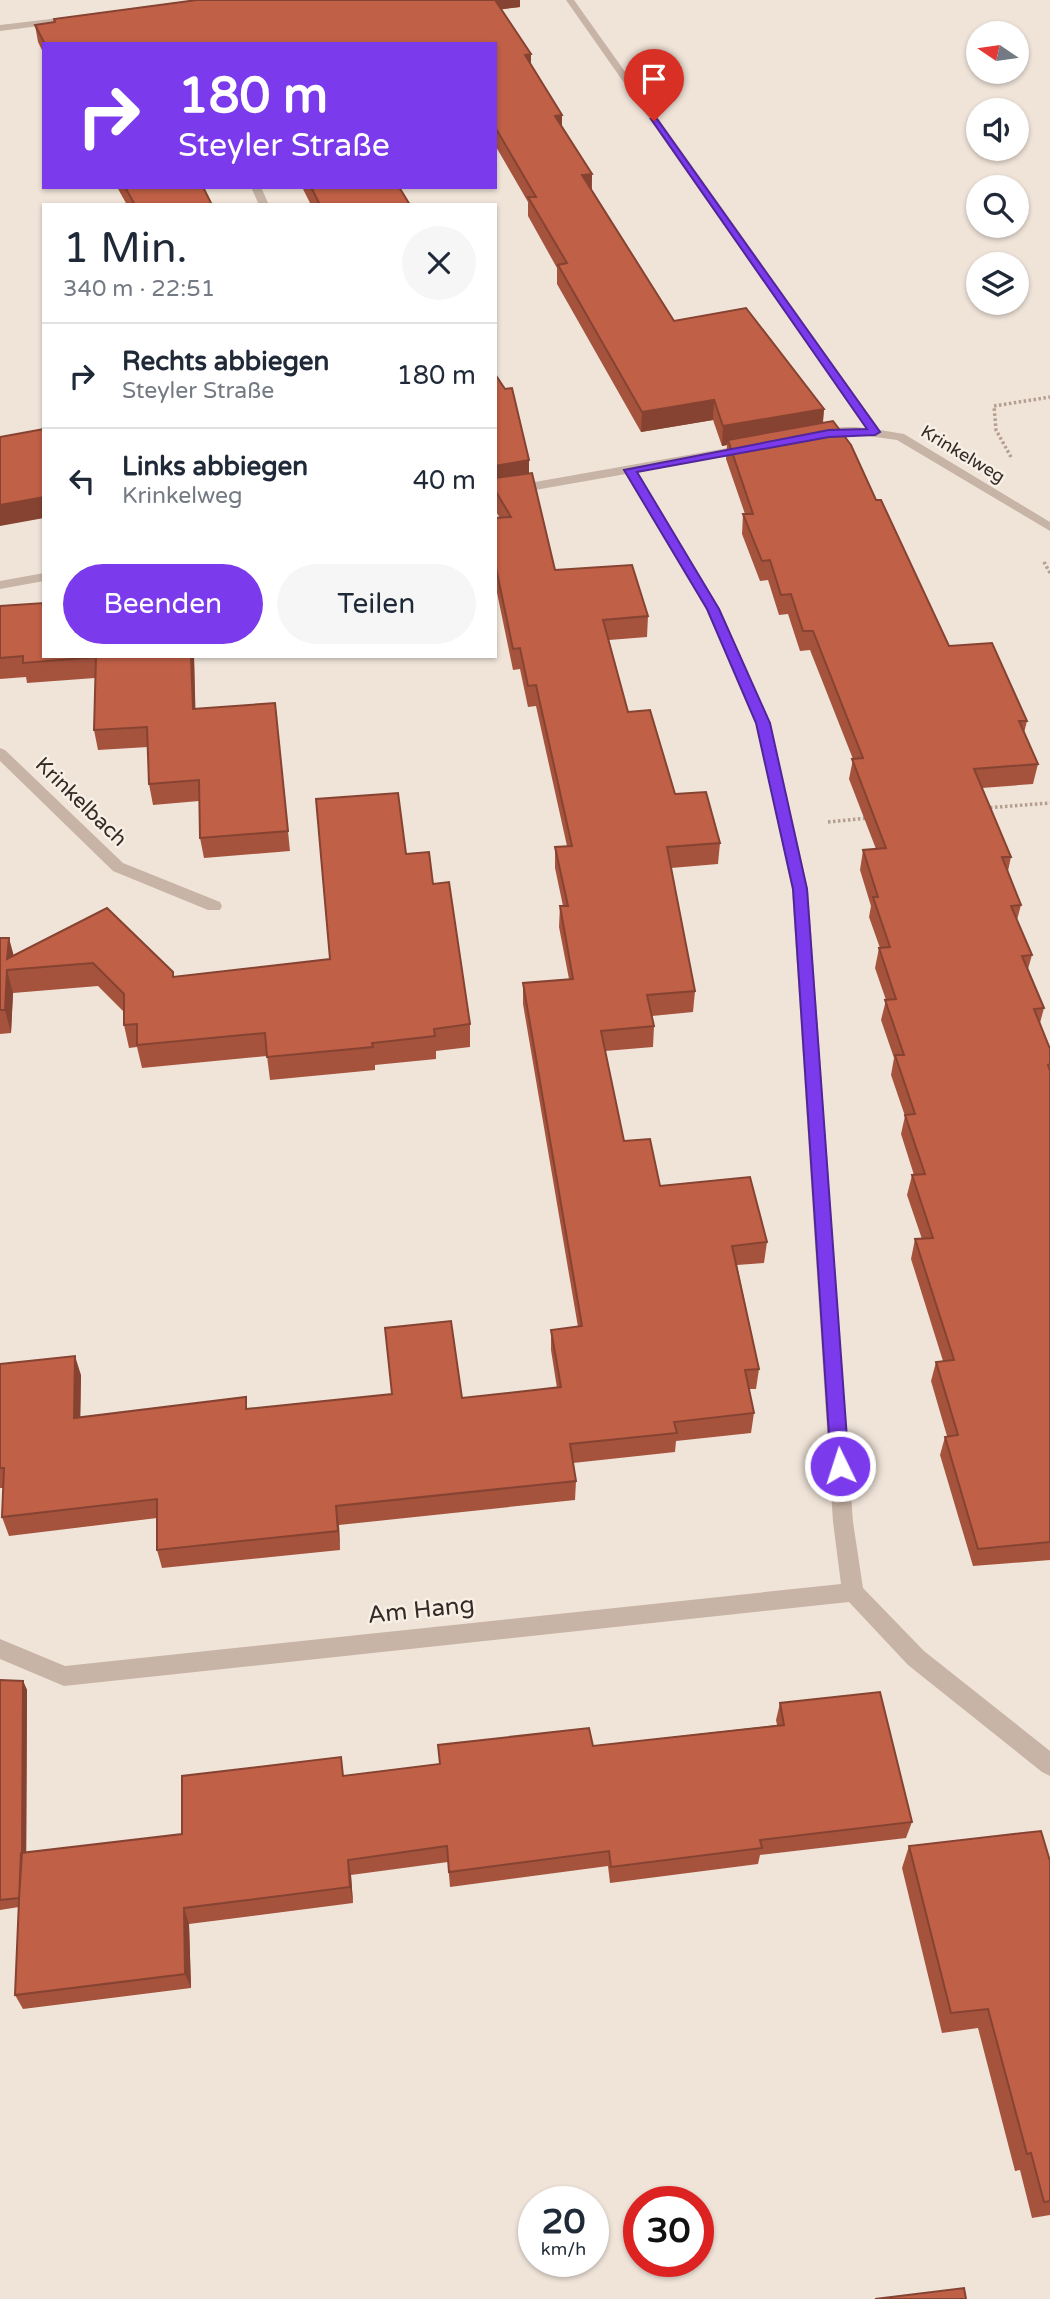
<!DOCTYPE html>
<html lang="de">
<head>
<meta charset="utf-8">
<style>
	:root { --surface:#fff; --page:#f6f6f7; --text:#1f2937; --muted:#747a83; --line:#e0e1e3; --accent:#7c3aed }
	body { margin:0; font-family:"Varela Round",sans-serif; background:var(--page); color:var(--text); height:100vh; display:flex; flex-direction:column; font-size:26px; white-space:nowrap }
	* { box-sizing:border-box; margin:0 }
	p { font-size:23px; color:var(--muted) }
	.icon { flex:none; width:38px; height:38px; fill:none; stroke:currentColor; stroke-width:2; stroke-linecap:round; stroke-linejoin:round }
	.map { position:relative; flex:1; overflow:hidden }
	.drawer { position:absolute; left:42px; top:203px; width:455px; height:455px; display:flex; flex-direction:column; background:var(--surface); border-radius:0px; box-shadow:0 2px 5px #0004 }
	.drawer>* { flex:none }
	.top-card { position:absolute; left:42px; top:42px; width:455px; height:147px; border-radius:0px; box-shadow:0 2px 5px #0004; background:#7c3aed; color:#fff; overflow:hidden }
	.needle { width:46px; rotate:283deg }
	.fabs { position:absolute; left:966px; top:21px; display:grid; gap:14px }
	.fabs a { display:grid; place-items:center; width:63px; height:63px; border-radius:50%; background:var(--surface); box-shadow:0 2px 5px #0004; font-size:35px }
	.speed { position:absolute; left:518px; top:2186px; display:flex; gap:14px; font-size:35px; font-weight:700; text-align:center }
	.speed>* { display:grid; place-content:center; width:91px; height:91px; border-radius:50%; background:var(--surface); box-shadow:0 2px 5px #0004; line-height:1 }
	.speed small { font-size:18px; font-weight:400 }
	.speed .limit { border:10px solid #d22; background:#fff; color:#111 }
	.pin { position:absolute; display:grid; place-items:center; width:60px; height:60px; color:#fff; margin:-72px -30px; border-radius:50% 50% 50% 0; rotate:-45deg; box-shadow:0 0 7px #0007 }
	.pin .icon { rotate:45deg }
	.me { position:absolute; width:77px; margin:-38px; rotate:356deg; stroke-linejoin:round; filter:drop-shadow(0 0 5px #0008) }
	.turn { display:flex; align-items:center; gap:24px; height:147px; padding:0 21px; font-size:32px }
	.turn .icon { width:91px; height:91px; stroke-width:2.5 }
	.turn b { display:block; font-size:49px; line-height:60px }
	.round { display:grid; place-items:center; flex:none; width:74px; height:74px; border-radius:37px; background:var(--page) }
	.headline { display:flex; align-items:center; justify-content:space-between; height:119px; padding:0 21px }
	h1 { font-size:42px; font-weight:600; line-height:52px }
	.primary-button { display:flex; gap:14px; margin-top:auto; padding:14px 21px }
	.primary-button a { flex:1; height:80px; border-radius:42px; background:var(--accent); color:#fff; font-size:28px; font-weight:600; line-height:80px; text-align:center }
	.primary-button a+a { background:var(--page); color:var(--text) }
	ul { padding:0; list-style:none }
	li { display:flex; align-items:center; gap:21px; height:105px; padding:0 21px; border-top:2px solid var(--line) }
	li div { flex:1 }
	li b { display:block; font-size:26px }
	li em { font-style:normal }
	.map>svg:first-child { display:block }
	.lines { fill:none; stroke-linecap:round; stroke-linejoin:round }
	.path { stroke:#b39e90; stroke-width:3.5; stroke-dasharray:2.5 2.5; stroke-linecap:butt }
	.minor { fill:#c7b4a6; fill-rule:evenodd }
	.wall { fill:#a5533d }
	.shaded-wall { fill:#864332 }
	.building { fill:#c06047; stroke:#864332; stroke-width:2 }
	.route { fill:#7c3aed; stroke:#51269a; stroke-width:2 }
	.labels { text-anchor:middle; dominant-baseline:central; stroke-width:5; stroke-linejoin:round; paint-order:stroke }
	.far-street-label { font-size:18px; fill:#342a27; stroke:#f8efe5 }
	.street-label { font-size:21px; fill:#342a27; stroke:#f8efe5 }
	.near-street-label { font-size:24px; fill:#342a27; stroke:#f8efe5 }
</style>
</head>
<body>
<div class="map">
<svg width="1050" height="2299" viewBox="0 0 1050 2299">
	<rect width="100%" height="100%" fill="#f0e4d9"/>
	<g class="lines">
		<path class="path" d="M1011 457 996 430 994 406 1050 397
			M1044 562 1050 573
			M985 808 1050 803
			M828 822 868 818"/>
		<path class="minor" d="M566 0H574L880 430 904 434 1050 522V531L897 440 853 434 815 438 813 435C826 426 851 426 866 428Z
			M76 16 79 21 0 31V25Z
			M251 187H261L269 205H259Z
			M750 444 754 445V451L637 472 720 609 770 723 808 889 853 1522 863 1588 924 1651 1050 1751V1776L1042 1772 908 1665 849 1602 64 1686 0 1659V1639L65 1666 841 1584 833 1522 792 889 756 723 706 609 626 474 495 497V489Z
			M44 573V581L0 589V581Z
			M0 748 5 750 123 863 220 902 222 906 220 910H208L113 871 0 761Z"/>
	</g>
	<path class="wall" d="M194 0H520V7L501 9 531 54V65L562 115V127L592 174V191L674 321 824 409 823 423 876 500 949 646 1027 721 1024 733 1038 764 1033 784 982 788 1011 857 1008 871 1021 905 1017 920 1032 955 1028 969 1044 1008 1040 1023 1050 1049V1560L973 1566 940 1455 945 1437 947 1436 931 1381 936 1362 943 1361 911 1259 915 1239H922L907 1195 912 1175H914L901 1134 905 1116 891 1075 894 1058 881 1020 886 1000 875 968 879 948H880L869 917 871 906 860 870 863 850 876 849 849 779 853 759 810 650 800 651 788 614 779 615 768 580 760 581 742 534 743 514H745L726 459 727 445 722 446 713 420 641 432 557 284V268L528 216V202L495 145V44H44V54L38 42 35 25 54 22V19Z
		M117 187H203L212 205H127Z
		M302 187H399L410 205H311Z
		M495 374 529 460V473L555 570 648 616 647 637 609 640 628 712 675 794 720 843 718 864 671 868 695 991 693 1012 652 1016 654 1026 653 1047 605 1051 624 1141 660 1186 767 1242 764 1263 737 1265 759 1369 756 1389H749L754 1413 751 1433 676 1441 675 1452 573 1463 576 1481 575 1500 339 1525 340 1550 162 1568 157 1550V1518L9 1536 2 1517 3 1488H0V1364L81 1375 80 1417 462 1398 557 1388 551 1350V1330L578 1327 523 1004V983L569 979 559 927 560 906H563L555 868V847L567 846 536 706 528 707 520 669 513 670 495 583V518H500L495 510Z
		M0 606 44 656H194L195 709 275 703 290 851 204 858 200 838 199 801 153 805 149 784 148 747 98 750 94 730 95 678 27 683 26 677 0 679Z
		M406 854 433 884 470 1024V1047L436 1051V1059L375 1065V1070L270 1080 267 1056 142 1068 137 1047 129 1048 124 1025V1012L98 986 13 993 11 1033 0 1034V938L13 956 107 908 173 972 174 977 330 959Z
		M0 1680 23 1681 27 1690 26 1853 182 1834 344 1776 593 1746 777 1725 776 1720 780 1703 912 1822 906 1838 760 1855 758 1864 610 1883 608 1866 450 1887 448 1862 351 1875 353 1903 189 1924 191 1988 23 2009 15 1995 19 1907 0 1910Z
		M909 1846 1050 1861V2215L1032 2218 1020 2170 1015 2171 978 2028 942 2033 902 1868Z"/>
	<path class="shaded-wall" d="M490 0H520V7L490 11Z
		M531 54V72L525 55Z
		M562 115V134L555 116Z
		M592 174 591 193 582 175Z
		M714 400 713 420 641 432 642 412Z
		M824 409 822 429 728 440 727 445 722 446 723 426Z
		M529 460V480L495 486V466Z
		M44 497V518L0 526V505Z
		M191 656H194L196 730 193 709Z
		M9 938 15 960 7 959Z
		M7 970 13 993 11 1033 5 1010Z
		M75 1356 81 1375 80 1437 74 1418Z
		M336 1506 339 1525 340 1550 338 1531Z
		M23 1681 27 1690 26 1906 22 1897Z
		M348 1860 351 1875 353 1903 350 1887Z
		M184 1908 189 1924 191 1988 185 1974Z"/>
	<path class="building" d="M197 0H495L531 54 525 55 562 115 555 116 592 174 582 175 674 321 746 308 824 409 723 426 714 400 642 412 558 265 567 263 528 197H536L495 127V44H45L35 25 55 22 54 19Z
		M125 187H203L212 205H135Z
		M311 187H399L410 205H320Z
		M495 374 505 389 512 388 529 460 495 466Z
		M833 421 851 445 876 500H881L949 646 992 643 1027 721H1019L1038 764 974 769 1011 857H1002L1021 905 1011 906 1032 955 1022 956 1044 1008 1034 1009 1050 1049V1064L1048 1065 1050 1071V1542L978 1549 945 1437 958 1435 936 1362 954 1360 915 1239 933 1238 912 1175 925 1174 905 1115 915 1114 895 1055H904L885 1000 896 999 879 948 890 947 873 897H878L863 850 886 848 852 759 863 758 813 631H803L791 594 781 595 770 560 762 561 743 514H753L728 440Z
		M44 429V497L0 505V437Z
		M532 473 555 570 632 565 648 616 603 620 628 712 650 710 675 794 706 792 720 843 667 847 695 991 647 995 654 1026 601 1031 624 1141 650 1139 660 1186 750 1177 767 1242 732 1246 759 1369 745 1370 754 1413 674 1422 677 1433 570 1444 576 1481 336 1506 338 1531 157 1550V1499L2 1517 4 1468H0V1364L75 1356 74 1418 246 1397V1409L392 1394 385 1328 451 1321 462 1398 561 1387 551 1330 582 1326 523 983 573 979 560 906H568L555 847 572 846 536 685 528 686 520 648 513 649 495 563V518L511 517 495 490V478Z
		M44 603V656H191L193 709 275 703 288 831 200 838 199 780 149 784 147 727 94 730 96 657 23 663V656L0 658V606Z
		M398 793 406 854 429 852 433 884 449 882 470 1024 434 1029 435 1036 372 1043 373 1047 267 1057 265 1033 137 1045V1024L124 1025V994L93 963 7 970 5 1010H0V938H9L7 959 107 908 173 972V977L330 959 316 799Z
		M0 1680 23 1681 22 1853 19 1898 0 1900Z
		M880 1692 912 1822 760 1840 762 1848 611 1867 609 1851 449 1872 447 1846 348 1860 350 1887 184 1908 185 1974 15 1995 21 1853 182 1834V1776L341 1757 343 1776 440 1764 438 1745 589 1728 593 1746 784 1725 780 1703Z
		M1041 1831 1050 1861V2201L1044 2202 1031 2153 1027 2154 988 2009 951 2013 909 1846Z
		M964 2288 966 2299H875Z"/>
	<path class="route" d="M651 119H657L880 432 875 435 829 437 637 472 719 609 770 723 807 889 849 1466 840 1474 831 1466 793 889 756 723 707 609 624 470 829 430 867 429Z"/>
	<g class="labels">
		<g class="far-street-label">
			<text transform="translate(963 454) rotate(31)">Krinkelweg</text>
		</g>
		<g class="street-label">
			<text transform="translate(81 802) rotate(44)">Krinkelbach</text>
		</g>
		<g class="near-street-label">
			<text transform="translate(421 1610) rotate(-6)">Am Hang</text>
		</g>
	</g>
</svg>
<div class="fabs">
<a><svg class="needle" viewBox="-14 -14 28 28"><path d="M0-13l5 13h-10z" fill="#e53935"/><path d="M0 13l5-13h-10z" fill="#747a83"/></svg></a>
<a><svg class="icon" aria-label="sound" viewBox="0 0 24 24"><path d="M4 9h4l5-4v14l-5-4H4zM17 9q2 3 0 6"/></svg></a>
<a><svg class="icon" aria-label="search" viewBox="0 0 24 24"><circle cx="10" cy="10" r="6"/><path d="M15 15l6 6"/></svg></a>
<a><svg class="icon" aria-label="layers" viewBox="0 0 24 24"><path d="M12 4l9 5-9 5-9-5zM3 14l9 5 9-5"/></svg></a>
</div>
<div class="speed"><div>20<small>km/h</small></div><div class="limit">30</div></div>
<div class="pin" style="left:654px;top:121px;background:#d93025"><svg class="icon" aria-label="arrive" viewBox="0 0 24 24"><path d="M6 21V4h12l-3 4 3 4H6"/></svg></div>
<svg class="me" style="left:840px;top:1466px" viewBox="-20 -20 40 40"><circle r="17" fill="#7c3aed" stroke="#fff" stroke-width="3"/><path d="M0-11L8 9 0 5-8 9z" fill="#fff"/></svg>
<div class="top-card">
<div class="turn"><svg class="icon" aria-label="right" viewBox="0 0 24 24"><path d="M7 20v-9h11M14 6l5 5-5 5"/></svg><div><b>180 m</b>Steyler Straße</div></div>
</div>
<section class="drawer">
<div class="headline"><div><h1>1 Min.</h1><p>340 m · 22:51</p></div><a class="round"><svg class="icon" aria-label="close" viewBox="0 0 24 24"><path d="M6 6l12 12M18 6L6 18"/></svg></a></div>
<ul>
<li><svg class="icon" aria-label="right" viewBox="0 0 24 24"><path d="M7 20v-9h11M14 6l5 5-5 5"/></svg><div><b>Rechts abbiegen</b><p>Steyler Straße</p></div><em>180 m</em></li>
<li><svg class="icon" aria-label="left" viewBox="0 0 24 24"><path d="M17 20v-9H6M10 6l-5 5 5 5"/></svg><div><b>Links abbiegen</b><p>Krinkelweg</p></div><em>40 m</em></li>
</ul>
<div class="primary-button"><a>Beenden</a><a>Teilen</a></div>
</section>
</div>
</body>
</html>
